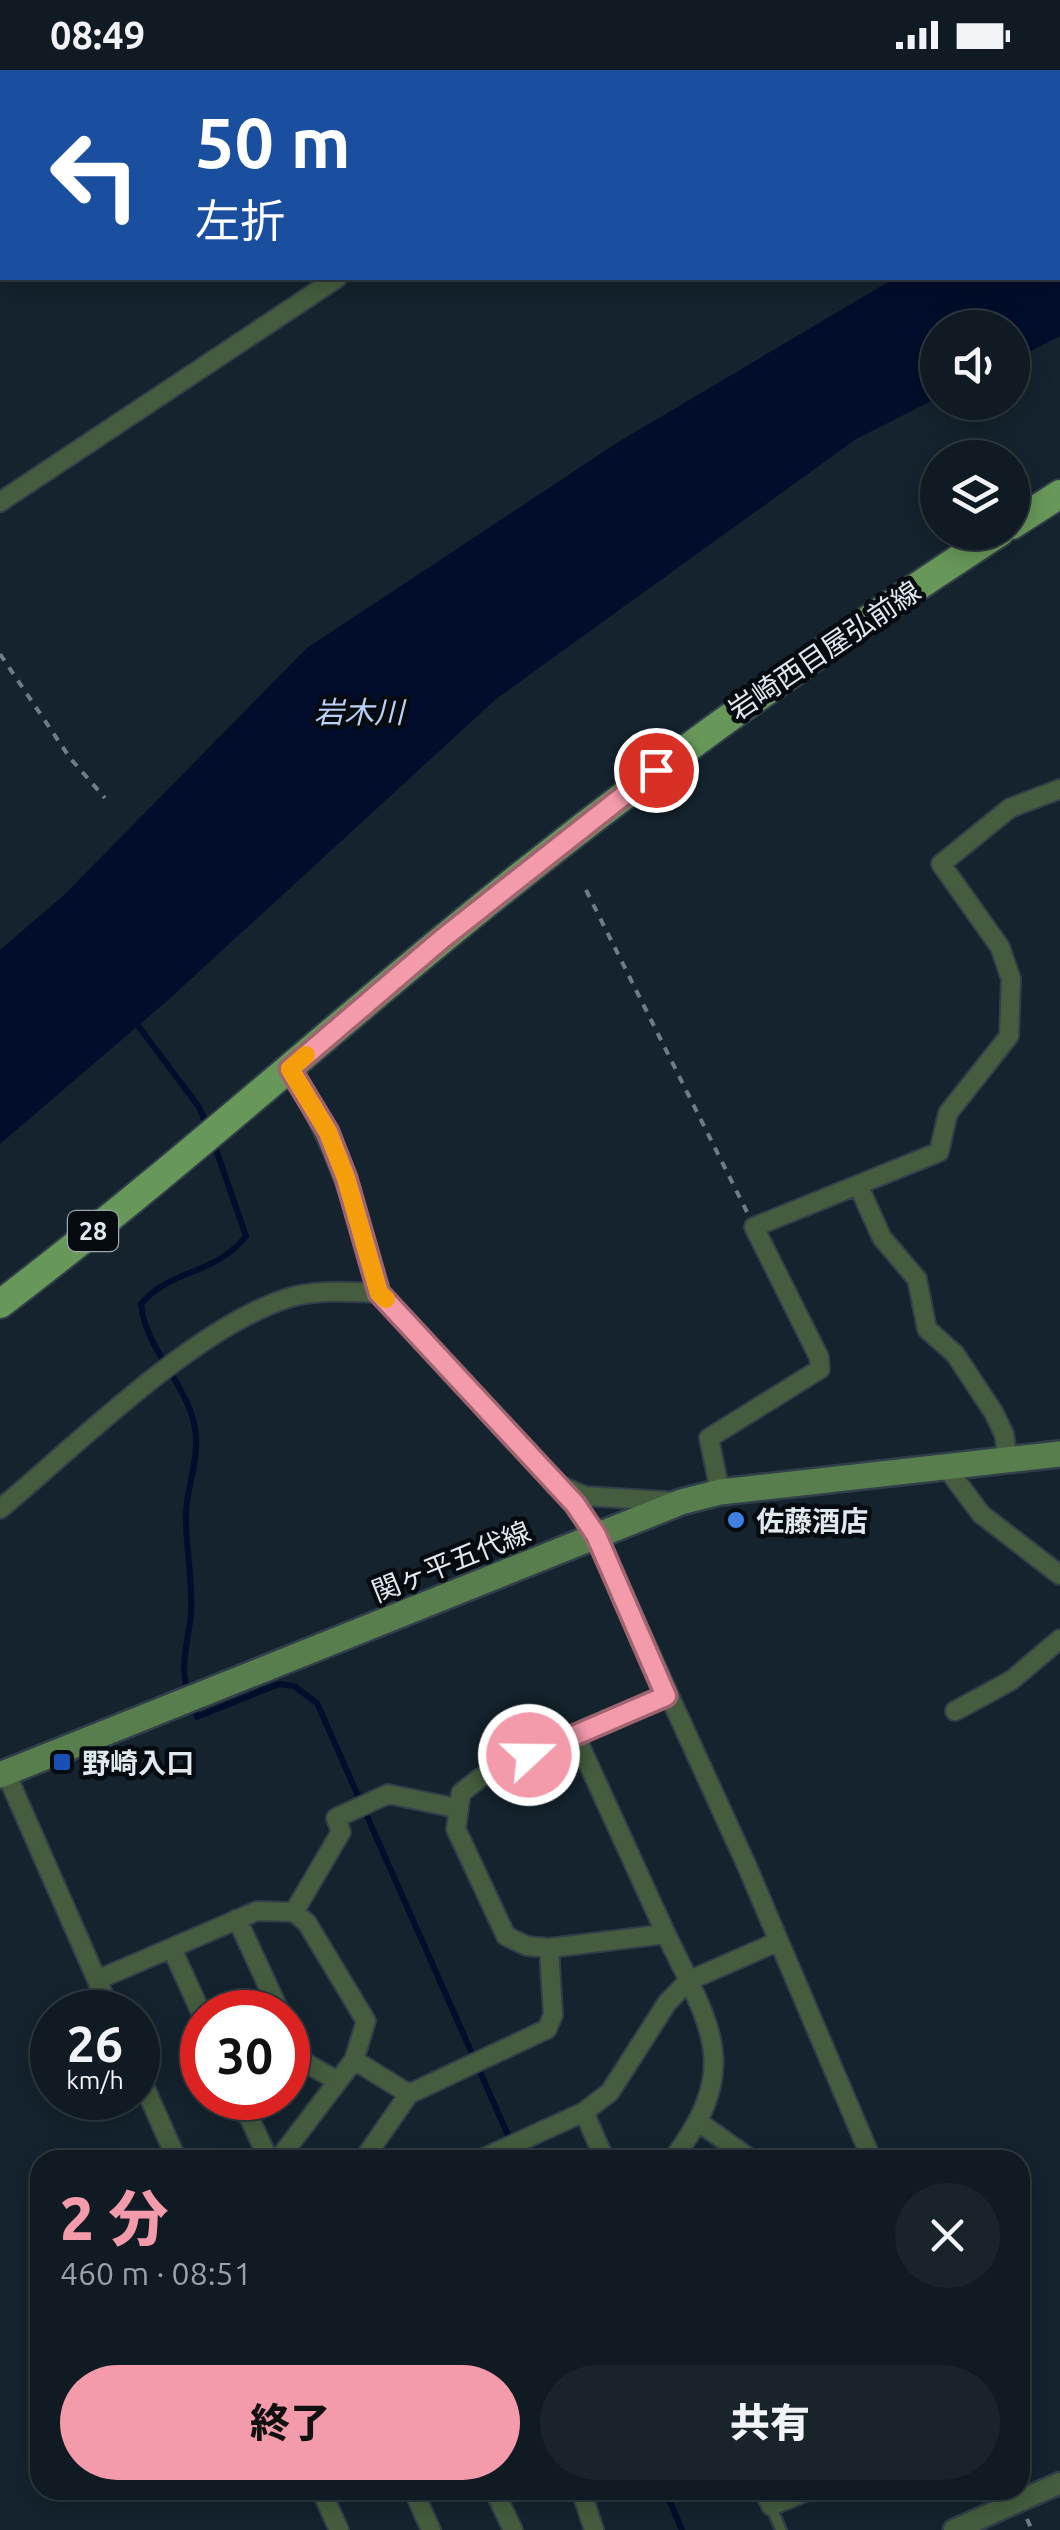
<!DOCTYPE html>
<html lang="ja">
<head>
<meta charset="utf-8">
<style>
	:root { --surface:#0f1a22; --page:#18232a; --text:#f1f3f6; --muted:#9ba1a5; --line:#2f3840; --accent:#f39aab }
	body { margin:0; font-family:Ubuntu,"Noto Sans JP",sans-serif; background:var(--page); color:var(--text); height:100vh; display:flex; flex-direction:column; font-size:38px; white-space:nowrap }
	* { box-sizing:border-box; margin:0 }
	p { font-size:32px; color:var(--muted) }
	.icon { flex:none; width:55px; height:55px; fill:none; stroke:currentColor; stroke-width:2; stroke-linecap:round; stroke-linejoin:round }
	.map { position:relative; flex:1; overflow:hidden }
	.panel { position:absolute; left:30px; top:2080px; width:1000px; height:350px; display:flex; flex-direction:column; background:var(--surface); border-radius:30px; box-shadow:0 5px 25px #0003,0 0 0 2px var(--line) }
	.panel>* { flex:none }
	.hud { position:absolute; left:0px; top:0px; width:1060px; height:210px; box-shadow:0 5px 25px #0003,0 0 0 2px var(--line); background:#1a4fa0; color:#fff; overflow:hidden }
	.buttons { position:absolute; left:920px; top:240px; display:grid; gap:20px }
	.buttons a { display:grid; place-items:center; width:110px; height:110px; border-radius:50%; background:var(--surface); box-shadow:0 5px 25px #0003,0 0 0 2px var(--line); font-size:50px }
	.speed { position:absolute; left:30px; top:1920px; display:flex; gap:20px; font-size:50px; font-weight:700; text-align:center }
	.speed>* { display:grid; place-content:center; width:130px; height:130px; border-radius:50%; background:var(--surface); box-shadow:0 5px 25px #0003,0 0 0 2px var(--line); line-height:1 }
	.speed small { font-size:25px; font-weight:400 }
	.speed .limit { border:15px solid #d22; background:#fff; color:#111 }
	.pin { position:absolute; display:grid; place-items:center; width:85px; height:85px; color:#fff; margin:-42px; border:5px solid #fff; border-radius:50%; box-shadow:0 2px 10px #0007 }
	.me { position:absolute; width:110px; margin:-55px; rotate:69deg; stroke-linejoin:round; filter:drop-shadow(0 0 8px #0008) }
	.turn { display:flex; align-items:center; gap:35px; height:210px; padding:0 30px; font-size:45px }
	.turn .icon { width:130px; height:130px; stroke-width:2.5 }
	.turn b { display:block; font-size:70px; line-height:85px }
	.round { display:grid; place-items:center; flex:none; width:105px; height:105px; border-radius:52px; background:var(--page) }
	.headline { display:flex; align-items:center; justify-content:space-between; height:170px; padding:0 30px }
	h1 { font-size:60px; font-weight:800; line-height:75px; color:var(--accent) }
	.button { display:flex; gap:20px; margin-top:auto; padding:20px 30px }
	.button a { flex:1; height:115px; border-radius:60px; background:var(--accent); color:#111; font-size:40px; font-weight:800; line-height:115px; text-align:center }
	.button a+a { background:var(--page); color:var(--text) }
	.status { display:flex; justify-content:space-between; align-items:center; height:70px; padding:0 50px; background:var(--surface); direction:ltr }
	.status svg { height:28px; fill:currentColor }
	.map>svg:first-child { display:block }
	.water { fill:#010d2a }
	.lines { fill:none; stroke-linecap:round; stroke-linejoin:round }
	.stream { stroke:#010d2a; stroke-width:6 }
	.canal { stroke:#010d2a; stroke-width:20 }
	.service-casing { stroke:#303f49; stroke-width:14 }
	.minor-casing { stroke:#303f49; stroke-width:22 }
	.tertiary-casing { stroke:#303f49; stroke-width:25 }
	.secondary-casing { stroke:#303f49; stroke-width:30 }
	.primary-casing { stroke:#303f49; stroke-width:32 }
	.path { stroke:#6f7c85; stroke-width:4; stroke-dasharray:8 8; stroke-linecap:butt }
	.service { stroke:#455d3e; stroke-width:9 }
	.minor { stroke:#455d3e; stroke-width:18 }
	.tertiary { stroke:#455d3e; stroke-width:20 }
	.secondary { stroke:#597e4e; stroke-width:25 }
	.primary { stroke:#689859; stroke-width:28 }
	.route-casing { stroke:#9e646f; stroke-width:25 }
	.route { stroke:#f39aab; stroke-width:18 }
	.slow { stroke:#f59e0b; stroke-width:18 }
	.shop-dot { fill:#3f7fe0; stroke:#060b10; stroke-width:4 }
	.transit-dot { fill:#1a4fb4; stroke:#060b10; stroke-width:4 }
	.labels { text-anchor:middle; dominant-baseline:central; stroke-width:9; stroke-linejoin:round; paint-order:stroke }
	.shield { fill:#060b10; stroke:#9da6ac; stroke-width:2.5 }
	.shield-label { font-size:25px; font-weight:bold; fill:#dee8ef }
	.street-label { font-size:28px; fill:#dee8ef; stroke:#060b10 }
	.poi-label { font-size:28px; font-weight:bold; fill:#dee8ef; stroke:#060b10; text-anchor:start }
	.water-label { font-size:30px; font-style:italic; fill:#bad0f4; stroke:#060b10 }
</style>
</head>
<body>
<div class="status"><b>08:49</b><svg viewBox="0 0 49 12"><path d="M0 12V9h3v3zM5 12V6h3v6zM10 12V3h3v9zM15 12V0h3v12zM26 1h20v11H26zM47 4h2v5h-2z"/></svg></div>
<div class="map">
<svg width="1060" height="2460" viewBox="0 0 1060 2460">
	<rect width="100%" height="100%" fill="#14232e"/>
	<path class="water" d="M1060 117V266L1013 290 1012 258H938L937 328 856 369 496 629 167 931 0 1074V880L64 825 307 578 620 371 895 208H1058Z"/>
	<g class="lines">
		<path class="stream" d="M133 949 199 1037 208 1058
			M189 1624C178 1595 189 1571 191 1542 193 1508 185 1475 186 1443 187 1417 198 1392 196 1367 193 1318 146 1283 141 1234 171 1198 215 1206 246 1166L214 1074
			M194 1636 197 1647 279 1614 294 1616 317 1633 519 2090
			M665 2420 682 2460"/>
		<path class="canal" d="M334 2 344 0
			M0 113 2 112"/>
		<g class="service-casing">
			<path id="service" d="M771 2436 781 2460"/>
		</g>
		<g class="minor-casing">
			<path id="minor" d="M643 2 646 0
				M0 432 337 208
				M290 999C337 1078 355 1134 379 1223
				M859 1117 882 1168 917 1209 927 1259 955 1284 994 1343 1004 1364 1008 1390
				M946 1397 981 1444 1060 1505
				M564 1417 585 1426 681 1432
				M720 1422 709 1368 820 1299 819 1287 754 1157 939 1082 948 1043 1009 966 1011 909 1000 877 941 794 1010 738 1060 719
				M0 1439C78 1374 194 1258 288 1228 316 1219 350 1222 379 1223L559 1415 596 1465 746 1794 872 2090
				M666 1625 480 1708 461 1723 456 1759 506 1866 527 1876 549 1878 666 1864C711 1958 743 1997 672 2090
				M955 1641 1012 1610 1060 1569
				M576 1667 666 1864
				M6 1703 111 1942
				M294 1842 341 1762 336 1748 388 1724 456 1738
				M237 1849 280 1942
				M173 1881 202 1945
				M97 1910 257 1841 294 1842 307 1853 366 1951 354 1990 278 2090
				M288 1960 304 1992 338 2011
				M354 1990 409 2024
				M138 2002 177 2090
				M240 2028 269 2090
				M584 2042 605 2090
				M700 2053 752 2090
				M363 2090 409 2024 547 1959 553 1945 549 1878
				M479 2090 584 2042 610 2022 667 1933 688 1911 777 1872
				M321 2420 339 2460
				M413 2420 431 2460
				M494 2420 513 2460
				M581 2420 594 2460
				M764 2420 771 2436 810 2420"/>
		</g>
		<g class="tertiary-casing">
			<path id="tertiary" d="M1014 0 1015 2
				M77 2 84 0
				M0 30 2 29
				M1058 57 1060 61
				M954 2460 1060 2413"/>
		</g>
		<g class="secondary-casing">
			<path id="secondary" d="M0 1705 681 1432 720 1422 1060 1384"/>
		</g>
		<g class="primary-casing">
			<path id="primary" d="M1012 455 1060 424
				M0 1234C153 1118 296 990 444 868 622 721 806 588 1000 462"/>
		</g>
		<path class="path" d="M743 208 745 211
			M0 584 70 688 105 728
			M586 820 747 1142
			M1027 2449 1032 2460"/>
		<use href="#service" class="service"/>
		<use href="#minor" class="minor"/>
		<use href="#tertiary" class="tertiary"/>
		<use href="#secondary" class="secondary"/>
		<use href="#primary" class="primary"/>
	</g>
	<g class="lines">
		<g class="route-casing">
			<path id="route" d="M529 1685 666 1626 596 1465 575 1434 379 1223 346 1108 328 1062 290 999 442 869 656 700"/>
		</g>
		<use href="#route" class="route"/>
		<path class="slow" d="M306 985 290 999 328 1062 346 1108 379 1223 386 1229"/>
	</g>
	<circle class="shop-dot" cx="736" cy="1450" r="10"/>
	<rect class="transit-dot" x="52" y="1682" width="20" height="20" rx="5"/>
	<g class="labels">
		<rect class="shield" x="68" y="1141" width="50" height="40" rx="8"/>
		<g class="shield-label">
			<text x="93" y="1161">28</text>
		</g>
		<g class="street-label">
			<text transform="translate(824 580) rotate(-34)">岩崎西目屋弘前線</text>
			<text transform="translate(451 1491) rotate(-22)">関ヶ平五代線</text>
		</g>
		<g class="poi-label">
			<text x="756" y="1450">佐藤酒店</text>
			<text x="82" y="1692">野崎入口</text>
		</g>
		<g class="water-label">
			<text x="359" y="642">岩木川</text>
		</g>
	</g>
</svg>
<div class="buttons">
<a><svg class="icon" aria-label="sound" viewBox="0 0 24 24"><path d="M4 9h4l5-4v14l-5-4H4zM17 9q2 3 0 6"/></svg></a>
<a><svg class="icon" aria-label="layers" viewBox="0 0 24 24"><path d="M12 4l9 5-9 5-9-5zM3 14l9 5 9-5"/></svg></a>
</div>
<div class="speed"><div>26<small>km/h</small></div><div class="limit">30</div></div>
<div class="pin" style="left:656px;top:700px;background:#d93025"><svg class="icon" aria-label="arrive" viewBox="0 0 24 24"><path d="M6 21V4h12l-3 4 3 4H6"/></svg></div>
<svg class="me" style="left:529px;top:1685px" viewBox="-20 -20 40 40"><circle r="17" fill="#f39aab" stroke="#fff" stroke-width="3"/><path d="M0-11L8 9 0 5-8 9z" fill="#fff"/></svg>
<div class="hud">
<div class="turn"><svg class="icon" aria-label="left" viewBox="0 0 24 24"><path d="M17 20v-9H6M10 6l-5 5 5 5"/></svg><div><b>50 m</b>左折</div></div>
</div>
<section class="panel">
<div class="headline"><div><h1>2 分</h1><p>460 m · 08:51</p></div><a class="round"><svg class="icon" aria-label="close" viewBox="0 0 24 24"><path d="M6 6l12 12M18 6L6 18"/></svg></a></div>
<div class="button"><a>終了</a><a>共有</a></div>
</section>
</div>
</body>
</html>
